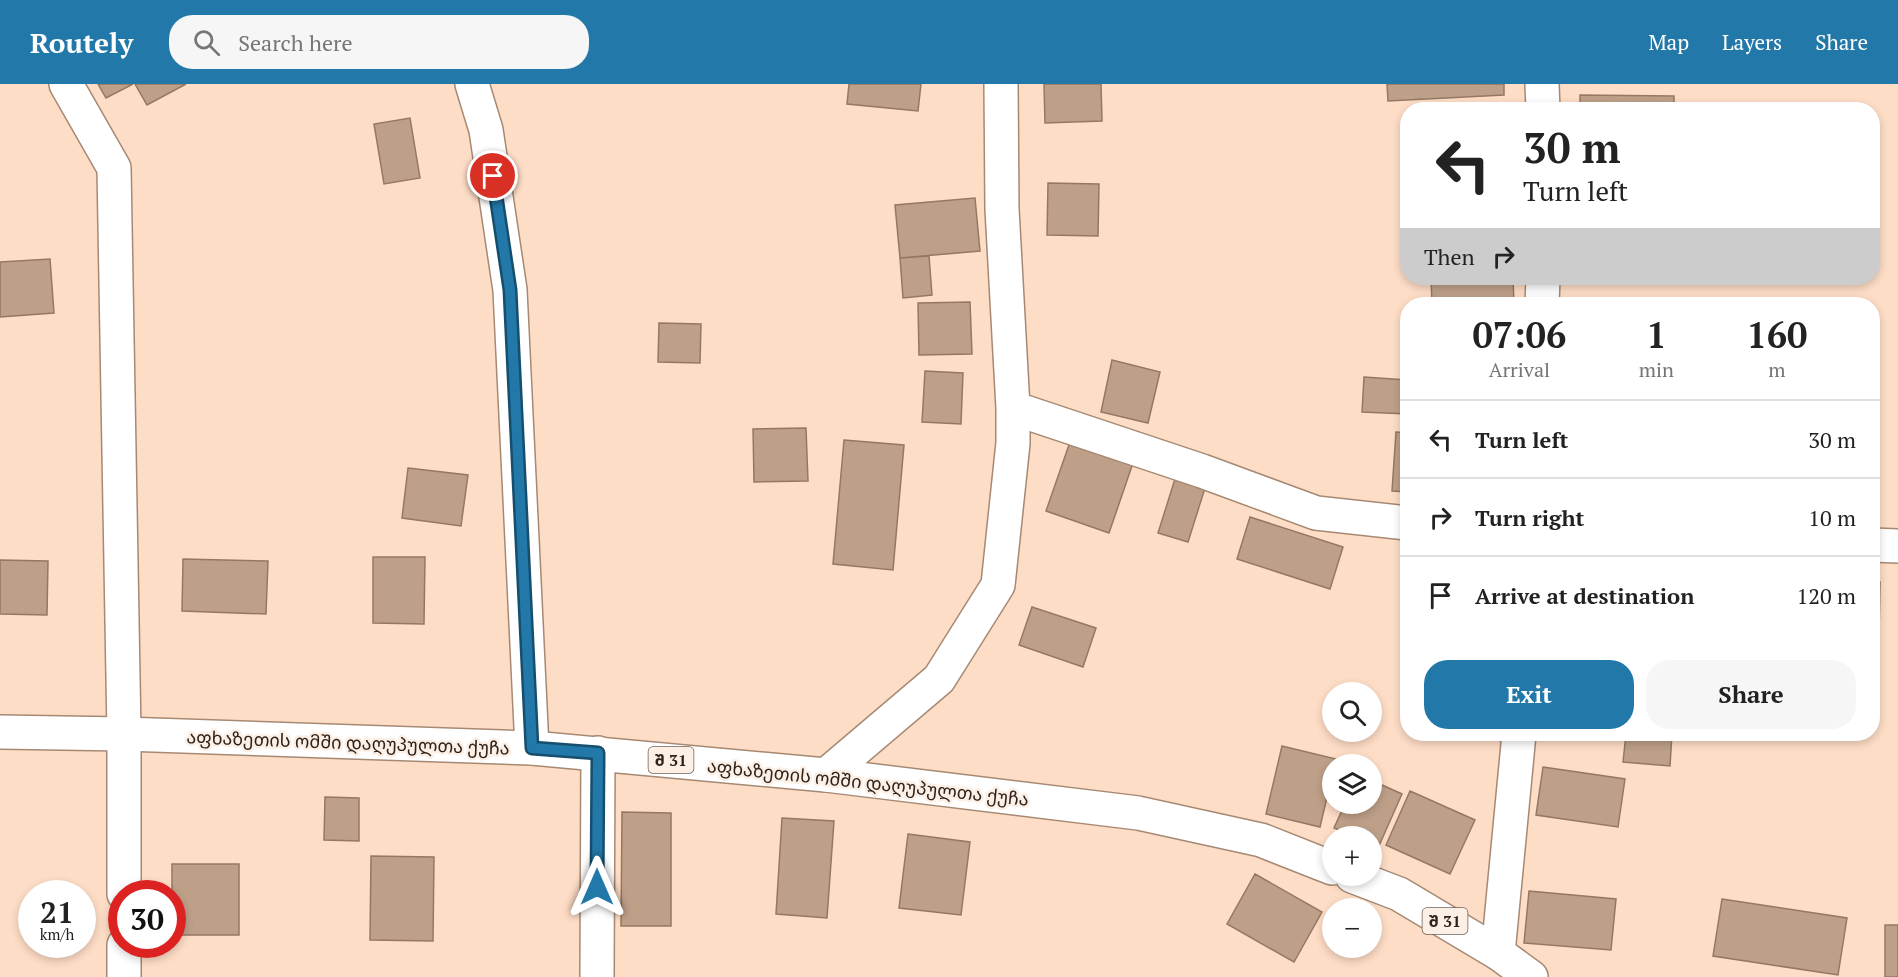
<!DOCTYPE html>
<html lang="en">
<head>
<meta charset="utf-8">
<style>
	:root { --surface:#fff; --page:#f6f6f6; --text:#222; --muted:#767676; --line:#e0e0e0; --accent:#2278a8 }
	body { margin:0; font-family:"PT Serif","Noto Sans Georgian",serif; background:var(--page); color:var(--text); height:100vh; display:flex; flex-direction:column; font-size:22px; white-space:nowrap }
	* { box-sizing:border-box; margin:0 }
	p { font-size:20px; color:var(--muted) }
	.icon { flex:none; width:33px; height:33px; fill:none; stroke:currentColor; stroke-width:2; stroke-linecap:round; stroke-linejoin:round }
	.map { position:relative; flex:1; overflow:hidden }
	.sheet { position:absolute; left:1400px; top:213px; width:480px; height:444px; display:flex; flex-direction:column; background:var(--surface); border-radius:24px; box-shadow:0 3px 9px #0003 }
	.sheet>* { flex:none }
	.top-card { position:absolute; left:1400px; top:18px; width:480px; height:183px; border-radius:24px; box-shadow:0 3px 9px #0003; background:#fff; color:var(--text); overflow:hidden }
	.buttons { position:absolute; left:1322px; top:598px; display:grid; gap:12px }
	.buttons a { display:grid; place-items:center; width:60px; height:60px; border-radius:50%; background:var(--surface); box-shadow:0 3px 9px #0003; font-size:30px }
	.speed { position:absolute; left:18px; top:796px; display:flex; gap:12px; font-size:30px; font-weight:700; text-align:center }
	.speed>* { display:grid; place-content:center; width:78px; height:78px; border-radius:50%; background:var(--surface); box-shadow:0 3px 9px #0003; line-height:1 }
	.speed small { font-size:15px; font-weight:400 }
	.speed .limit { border:9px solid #d22; background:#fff; color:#111 }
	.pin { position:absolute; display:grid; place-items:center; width:51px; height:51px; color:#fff; margin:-26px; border:3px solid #fff; border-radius:50%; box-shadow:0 2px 6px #0007 }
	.me { position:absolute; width:66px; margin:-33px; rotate:0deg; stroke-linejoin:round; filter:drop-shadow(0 0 4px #0008) }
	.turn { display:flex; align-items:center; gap:21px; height:126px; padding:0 24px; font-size:27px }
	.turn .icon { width:78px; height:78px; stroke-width:2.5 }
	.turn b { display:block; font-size:42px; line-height:51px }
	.then { display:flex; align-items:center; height:57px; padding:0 24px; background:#0003; gap:12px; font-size:22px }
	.eta { display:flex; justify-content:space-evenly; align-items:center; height:102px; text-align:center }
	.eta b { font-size:36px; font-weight:800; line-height:42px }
	.button { display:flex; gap:12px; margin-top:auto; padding:12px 24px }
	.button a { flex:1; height:69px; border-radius:24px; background:var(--accent); color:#fff; font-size:24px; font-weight:800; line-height:69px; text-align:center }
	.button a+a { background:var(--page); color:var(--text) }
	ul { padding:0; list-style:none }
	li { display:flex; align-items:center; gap:18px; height:78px; padding:0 24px; border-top:2px solid var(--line) }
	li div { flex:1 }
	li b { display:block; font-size:22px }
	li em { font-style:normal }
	header { display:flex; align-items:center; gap:36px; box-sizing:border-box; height:84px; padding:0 30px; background:var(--accent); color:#fff }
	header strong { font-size:28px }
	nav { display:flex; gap:33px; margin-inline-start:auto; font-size:21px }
	.search { width:420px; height:54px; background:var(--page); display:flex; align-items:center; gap:15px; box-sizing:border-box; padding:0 21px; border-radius:24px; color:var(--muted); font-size:22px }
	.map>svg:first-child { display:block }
	.building { fill:#bea089; stroke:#957863; stroke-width:1.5 }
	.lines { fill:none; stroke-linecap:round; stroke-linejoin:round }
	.minor-casing { stroke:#a68973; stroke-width:36 }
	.primary-casing { stroke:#a68973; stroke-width:36 }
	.minor { stroke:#fff; stroke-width:33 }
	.primary { stroke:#fff; stroke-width:33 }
	.route-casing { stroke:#164e6d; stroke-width:15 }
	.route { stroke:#2278a8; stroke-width:10 }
	.labels { text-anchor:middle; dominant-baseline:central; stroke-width:5; stroke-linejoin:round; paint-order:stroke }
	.shield { fill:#fcefe5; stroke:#6c6057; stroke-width:1.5 }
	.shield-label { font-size:16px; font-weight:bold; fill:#2e221a }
	.street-label { font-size:18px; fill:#2e221a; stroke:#fcefe5 }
</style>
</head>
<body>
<header>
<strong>Routely</strong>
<div class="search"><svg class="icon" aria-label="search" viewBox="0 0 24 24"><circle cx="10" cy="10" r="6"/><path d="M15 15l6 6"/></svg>Search here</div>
<nav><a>Map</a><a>Layers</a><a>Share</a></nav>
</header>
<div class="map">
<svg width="1898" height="893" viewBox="0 0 1898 893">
	<rect width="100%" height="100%" fill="#feddc6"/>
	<path class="building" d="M98 0H133L106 14Z
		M135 0H186L147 21Z
		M849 0H921L918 27 847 20Z
		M1044 0H1101L1102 37 1045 39Z
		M1387 0H1504V11L1388 17Z
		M1580 11 1674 12V26H1580Z
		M410 34 420 94 384 100 374 40Z
		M1048 99 1099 100 1098 152 1047 151Z
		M975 114 980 167 900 174 895 121Z
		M929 172 932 211 903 214 900 174Z
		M50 175 54 229 0 233V178Z
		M1431 194H1513L1514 220H1432Z
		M970 218 972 270 919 271 918 219Z
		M659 239 701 240 700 279 658 278Z
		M1112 276 1160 288 1148 339 1101 328Z
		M925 287 963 289 961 340 922 338Z
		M1364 293 1407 296V330L1362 328Z
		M806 344 808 397 754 398 753 345Z
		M1396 348 1407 349V408L1392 407Z
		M844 356 904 361 893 486 833 480Z
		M1070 358 1133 379 1109 449 1046 427Z
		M408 384 468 391 461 442 402 434Z
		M1175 395 1205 404 1188 458 1158 449Z
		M1250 433 1343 463 1330 505 1237 475Z
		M373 473H425L424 540 373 539Z
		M183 475 268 477 266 530 182 527Z
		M0 476 48 477 47 531 0 530Z
		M1872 498H1880L1879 553 1872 552Z
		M1032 523 1096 544 1083 583 1019 561Z
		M1472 650H1504L1503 657 1471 653Z
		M1626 650H1672L1670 682 1623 678Z
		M1282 662 1336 675 1335 681H1332V692L1320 743 1266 730Z
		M1543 683 1625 695 1618 743 1536 731Z
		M1371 696 1402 710 1378 764 1371 761V753H1354L1334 744 1345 720H1371Z
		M1410 707 1475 736 1450 790 1386 761Z
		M325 713 359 714V757L324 756Z
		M622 728 671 729V842H621Z
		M782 734 834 737 827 834 776 830Z
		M908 750 970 758 961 831 899 824Z
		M371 772 434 773 433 857 370 856Z
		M172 780H239V851H172Z
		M1255 790 1322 828 1294 878 1227 840Z
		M1529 807 1616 815 1611 866 1524 859Z
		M1722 815 1847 834 1838 891 1713 872Z
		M1885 841H1898V893H1885Z"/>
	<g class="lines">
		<g class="minor-casing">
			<path id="minor" d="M66 0 114 84 124 650V810
				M472 0 486 46 510 206 532 664
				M1542 0 1543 26
				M1542 220 1543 194
				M1013 324 1202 387 1316 429 1407 439
				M1872 461 1898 462
				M826 691 939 595 998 501 1013 359V324L1002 125 1001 0
				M1498 869 1519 650
				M124 893V861
				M597 893 598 669"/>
		</g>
		<g class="primary-casing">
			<path id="primary" d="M0 648 124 650 532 664 826 691 1138 729 1261 756 1332 784
				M1352 792 1399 810 1498 869 1531 893"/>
		</g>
		<use href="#minor" class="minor"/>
		<use href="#primary" class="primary"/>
	</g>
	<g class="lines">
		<g class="route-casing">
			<path id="route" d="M493 92 510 206 532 664 598 669 597 803"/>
		</g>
		<use href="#route" class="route"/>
	</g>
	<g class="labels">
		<g class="shield">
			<rect x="648.5" y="663" width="45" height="26" rx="4.5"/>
			<rect x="1422.5" y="824" width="45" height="26" rx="4.5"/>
		</g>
		<g class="shield-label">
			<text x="671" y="676">შ 31</text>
			<text x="1445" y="837">შ 31</text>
		</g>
		<g class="street-label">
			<text transform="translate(348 658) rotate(2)">აფხაზეთის ომში დაღუპულთა ქუჩა</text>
			<text transform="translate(868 698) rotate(6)">აფხაზეთის ომში დაღუპულთა ქუჩა</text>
		</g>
	</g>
</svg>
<div class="buttons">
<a><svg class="icon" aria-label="search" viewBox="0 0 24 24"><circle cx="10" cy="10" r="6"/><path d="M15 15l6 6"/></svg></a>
<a><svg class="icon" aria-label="layers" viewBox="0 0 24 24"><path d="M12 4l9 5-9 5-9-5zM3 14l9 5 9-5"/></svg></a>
<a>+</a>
<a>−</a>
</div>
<div class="speed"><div>21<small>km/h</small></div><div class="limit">30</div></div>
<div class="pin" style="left:493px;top:92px;background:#d93025"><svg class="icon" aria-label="arrive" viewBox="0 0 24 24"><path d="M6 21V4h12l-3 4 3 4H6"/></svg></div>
<svg class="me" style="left:597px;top:803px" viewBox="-20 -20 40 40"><path d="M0-17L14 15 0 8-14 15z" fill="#2278a8" stroke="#fff" stroke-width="4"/></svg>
<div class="top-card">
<div class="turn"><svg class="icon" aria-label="left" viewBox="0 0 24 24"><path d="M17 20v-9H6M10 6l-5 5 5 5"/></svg><div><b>30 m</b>Turn left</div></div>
<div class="then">Then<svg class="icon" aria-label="right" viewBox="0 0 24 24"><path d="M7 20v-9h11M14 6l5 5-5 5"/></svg></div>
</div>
<section class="sheet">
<div class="eta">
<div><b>07:06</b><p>Arrival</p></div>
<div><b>1</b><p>min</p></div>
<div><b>160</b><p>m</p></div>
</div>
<ul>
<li><svg class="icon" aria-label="left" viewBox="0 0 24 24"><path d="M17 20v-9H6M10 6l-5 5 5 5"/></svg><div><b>Turn left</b></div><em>30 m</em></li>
<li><svg class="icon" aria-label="right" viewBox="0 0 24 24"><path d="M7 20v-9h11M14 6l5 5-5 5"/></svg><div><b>Turn right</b></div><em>10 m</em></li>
<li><svg class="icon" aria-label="arrive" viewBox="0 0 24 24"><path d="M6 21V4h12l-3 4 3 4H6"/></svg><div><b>Arrive at destination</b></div><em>120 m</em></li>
</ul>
<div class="button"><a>Exit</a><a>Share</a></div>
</section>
</div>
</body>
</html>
